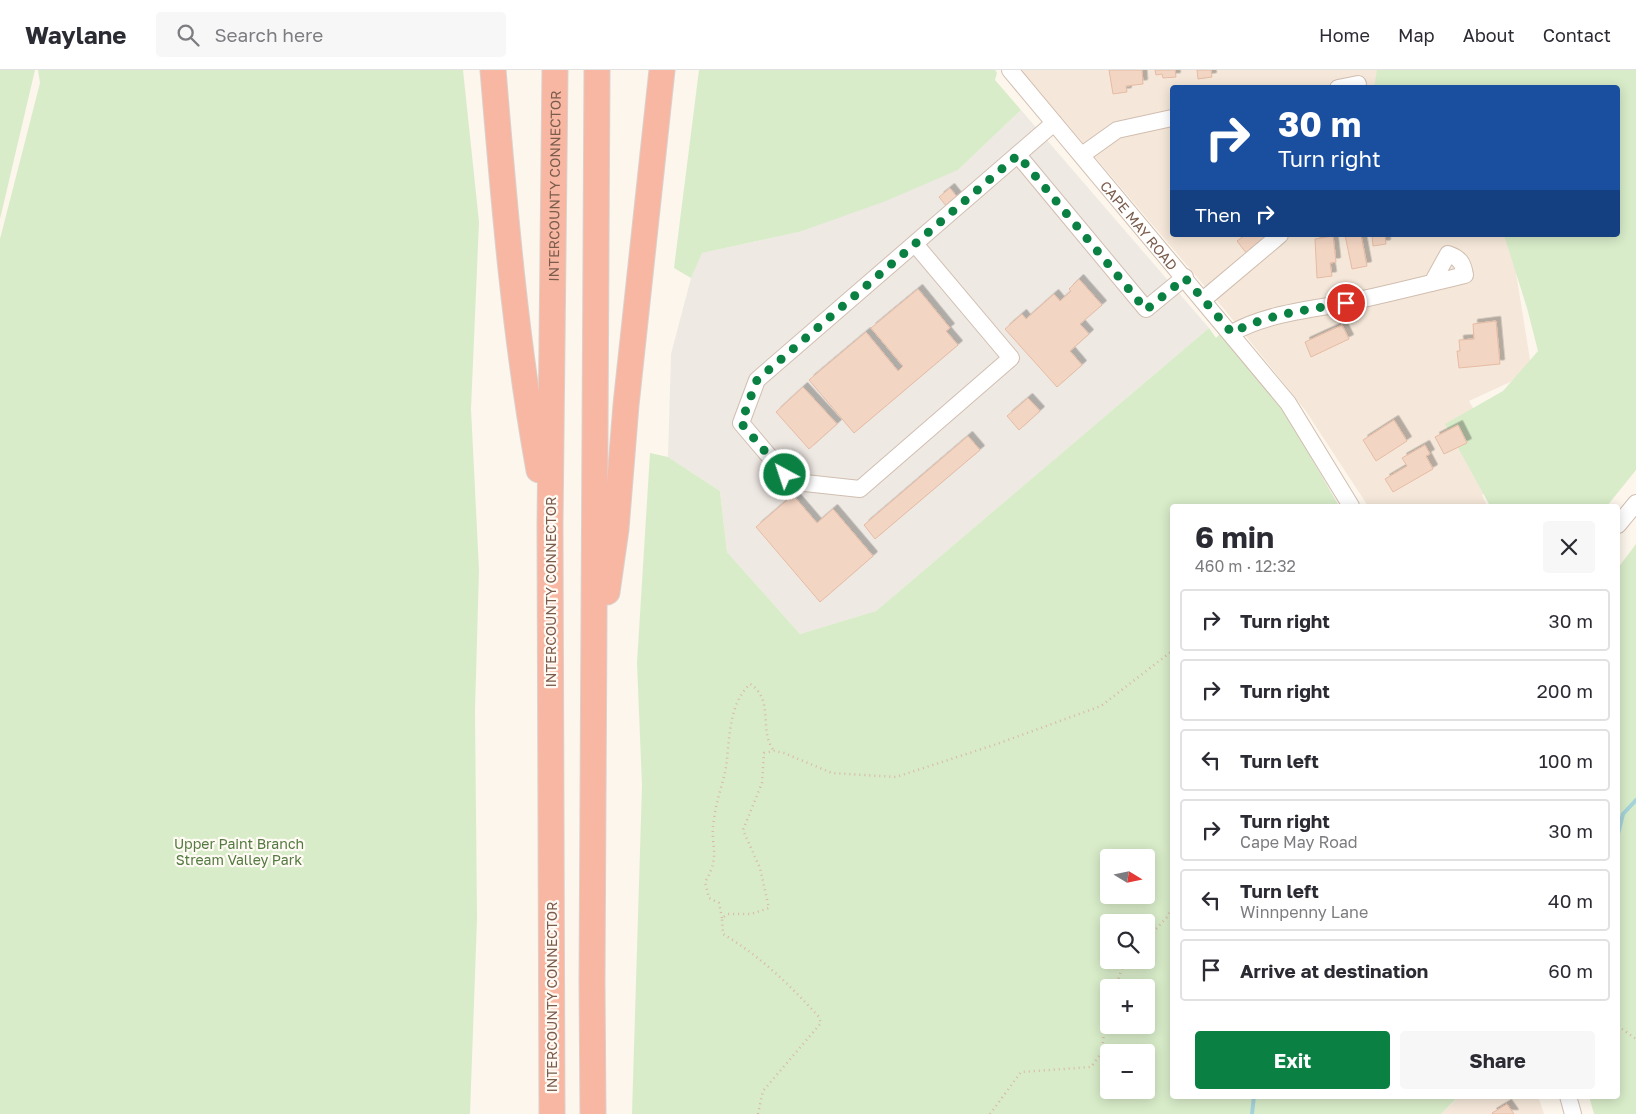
<!DOCTYPE html>
<html lang="en">
<head>
<meta charset="utf-8">
<style>
	:root { --surface:#fff; --page:#f7f7f7; --text:#2b2b33; --muted:#7c7c81; --line:#e1e1e2; --accent:#0b8043 }
	body { margin:0; font-family:"Golos Text",sans-serif; background:var(--page); color:var(--text); height:100vh; display:flex; flex-direction:column; font-size:19px; white-space:nowrap }
	* { box-sizing:border-box; margin:0 }
	p { font-size:16px; color:var(--muted) }
	.icon { flex:none; width:28px; height:28px; fill:none; stroke:currentColor; stroke-width:2; stroke-linecap:round; stroke-linejoin:round }
	.map { position:relative; flex:1; overflow:hidden }
	.side { position:absolute; left:1170px; top:434px; width:450px; height:595px; display:flex; flex-direction:column; background:var(--surface); border-radius:5px; box-shadow:0 2px 12px #0003 }
	.side>* { flex:none }
	.top-card { position:absolute; left:1170px; top:15px; width:450px; height:152px; border-radius:5px; box-shadow:0 2px 12px #0003; background:#1a4fa0; color:#fff; overflow:hidden }
	.needle { width:32px; rotate:100deg }
	.tools { position:absolute; left:1100px; top:779px; display:grid; gap:10px }
	.tools a { display:grid; place-items:center; width:55px; height:55px; border-radius:5px; background:var(--surface); box-shadow:0 2px 12px #0003; font-size:25px }
	.pin { position:absolute; display:grid; place-items:center; width:42px; height:42px; color:#fff; margin:-21px; border:2px solid #fff; border-radius:50%; box-shadow:0 1px 5px #0007 }
	.me { position:absolute; width:55px; margin:-28px; rotate:320deg; stroke-linejoin:round; filter:drop-shadow(0 0 4px #0008) }
	.turn { display:flex; align-items:center; gap:18px; height:105px; padding:0 25px; font-size:22px }
	.turn .icon { width:65px; height:65px; stroke-width:2.5 }
	.turn b { display:block; font-size:35px; line-height:42px }
	.then { display:flex; align-items:center; height:48px; padding:0 25px; background:#0003; gap:10px; font-size:19px }
	.round { display:grid; place-items:center; flex:none; width:52px; height:52px; border-radius:5px; background:var(--page) }
	.head { display:flex; align-items:center; justify-content:space-between; height:85px; padding:0 25px }
	h1 { font-size:30px; font-weight:700; line-height:38px }
	.button { display:flex; gap:10px; margin-top:auto; padding:10px 25px }
	.button a { flex:1; height:58px; border-radius:5px; background:var(--accent); color:#fff; font-size:20px; font-weight:700; line-height:58px; text-align:center }
	.button a+a { background:var(--page); color:var(--text) }
	ul { padding:0; list-style:none }
	li { display:flex; align-items:center; gap:15px; height:62px; margin:0 10px 8px; padding:0 15px; border:2px solid var(--line); border-radius:5px }
	li div { flex:1 }
	li b { display:block; font-size:19px }
	li em { font-style:normal }
	header { display:flex; align-items:center; gap:30px; box-sizing:border-box; height:70px; padding:0 25px; background:var(--surface); border-bottom:1px solid var(--line) }
	header strong { font-size:24px }
	nav { display:flex; gap:28px; margin-inline-start:auto; font-size:18px }
	.search { width:350px; height:45px; background:var(--page); display:flex; align-items:center; gap:12px; box-sizing:border-box; padding:0 18px; border-radius:5px; color:var(--muted); font-size:19px }
	.map>svg:first-child { display:block }
	.residential { fill:#f5e8da }
	.industrial { fill:#efe9e4 }
	.green { fill:#d8ecc9; fill-rule:evenodd }
	.lines { fill:none; stroke-linecap:round; stroke-linejoin:round }
	.stream { stroke:#a5d3da; stroke-width:4 }
	.building { fill:#f3d5c3; stroke:#e6bba3; filter:url(#shadow) }
	.minor-casing { stroke:#d1beb0; stroke-width:18 }
	.highway-casing { stroke:#dad1cd; stroke-width:27 }
	.path { stroke:#d9b8a5; stroke-width:2.5; stroke-dasharray:1 4; stroke-linecap:butt }
	.minor { stroke:#fff; stroke-width:16 }
	.highway { stroke:#f7b7a3; stroke-width:25 }
	.route { stroke:#0b8043; stroke-width:9; stroke-dasharray:0 16.2 }
	.labels { text-anchor:middle; dominant-baseline:central; stroke-width:4.5; stroke-linejoin:round; paint-order:stroke }
	.street-label { font-size:14px; fill:#7a5c4d; stroke:#fffaf3 }
	.park-label { font-size:14px; fill:#537a41; stroke:#fffaf3 }
</style>
</head>
<body>
<header>
<strong>Waylane</strong>
<div class="search"><svg class="icon" aria-label="search" viewBox="0 0 24 24"><circle cx="10" cy="10" r="6"/><path d="M15 15l6 6"/></svg>Search here</div>
<nav><a>Home</a><a>Map</a><a>About</a><a>Contact</a></nav>
</header>
<div class="map">
<svg width="1636" height="1044" viewBox="0 0 1636 1044">
	<defs>
		<filter id="shadow"><feDropShadow dx="4.5" dy="-4.5" stdDeviation="0" flood-color="#0004"/></filter>
	</defs>
	<rect width="100%" height="100%" fill="#fdf6ec"/>
	<path class="residential" d="M1021 0H1387L1389 17 1172 18V165H1510L1532 302 1469 331 1512 406 1482 425 1487 436H1368L1305 340 1224 239Z
		M1460 1026H1538L1544 1044H1441Z"/>
	<path class="industrial" d="M1021 40 1209 258 876 541 800 564 727 482 720 421 668 387 671 284 691 208 701 183 799 162 958 100Z"/>
	<path class="green" d="M0 0H35L0 149Z
		M38 0H463L479 152 471 339 479 500 475 640 477 849 470 1044H0V169L40 13Z
		M699 0H995L997 3 995 10 1021 40 958 100 886 131 799 162 702 183 691 208 674 198Z
		M1377 0H1636V400L1607 436H1490L1445 354 1503 321 1538 281 1527 238 1504 165H1618V18H1374Z
		M1209 258 1216 268 1222 262 1283 339 1339 436H1172V1026H1459L1441 1044H632L642 715 637 593 650 383 668 387 720 421 727 482 800 564 876 541ZM1109 788H1146V825H1109ZM1109 852H1146V890H1109ZM1109 918H1146V955H1109ZM1109 982H1146V1020H1109Z
		M1636 474V1044H1594L1589 1026H1618V498Z"/>
	<g class="lines">
		<path class="stream" d="M1618 764 1623 744 1636 730
			M1252 1044 1254 1026"/>
	</g>
	<path class="building" d="M1109 0H1142L1143 14 1126 16 1127 22 1113 24Z
		M1155 0H1175L1176 7 1163 8 1162 4 1156 5Z
		M1197 0H1211L1212 7 1198 9Z
		M950 118 958 128 947 137 939 127Z
		M1245 165H1271L1247 184 1237 171Z
		M1345 165H1361L1367 196 1352 199Z
		M1372 165H1385L1386 174 1373 176Z
		M1333 166 1336 192 1330 193 1332 206 1317 208 1315 169Z
		M1079 209 1102 235 1080 254 1089 264 1070 281 1082 295 1057 317 1005 259 1022 244 1026 249 1054 224 1060 231 1071 221 1069 219Z
		M918 219 950 258 946 261 958 275 854 363 809 310 866 262 898 301 903 296 871 258Z
		M1496 251 1500 294 1459 298 1457 281H1460L1459 270 1474 269 1473 254Z
		M1342 255 1349 269 1311 287 1305 272Z
		M803 317 837 354 809 379 776 342Z
		M1028 328 1040 341 1019 360 1007 346Z
		M1394 350 1407 371 1376 391 1363 370Z
		M1458 355 1467 373 1444 384 1435 367Z
		M968 366 980 380 875 469 864 455Z
		M1425 375 1430 384 1426 386 1433 399 1393 422 1385 409 1407 396 1402 388Z
		M793 425 817 453 833 439 873 486 820 532 756 457Z
		M1507 1034 1514 1044H1493L1492 1043Z"/>
	<g class="lines">
		<g class="minor-casing">
			<g id="minor">
				<path id="s1" d="M1010 0 1288 333 1351 436"/>
				<path d="M1338 18 1358 14"/>
				<path d="M1018 85 1146 239 1185 207"/>
				<path d="M1082 85 1117 60 1172 48"/>
				<path d="M915 174 1011 288 860 419 805 413 785 405 741 353 757 310 1054 53"/>
				<path d="M1204 229 1280 165"/>
				<path d="M1232 263C1267 243 1311 240 1350 232 1388 224 1427 214 1465 205 1463 193 1460 188 1448 184L1432 213"/>
				<path d="M1618 455 1636 433"/>
				<path d="M1568 1026 1573 1044"/>
			</g>
		</g>
		<g class="highway-casing">
			<g id="highway">
				<path d="M493 0C504 133 515 268 539 400"/>
				<path d="M607 522 616 459 626 335 662 0"/>
				<path id="s2" d="M552 1044 550 455 555 0"/>
				<path d="M593 1044 592 912 597 0"/>
			</g>
		</g>
		<path class="path" d="M722 848 719 833 709 828 705 812C722 784 709 776 714 749 716 731 723 714 726 697 730 669 728 635 750 614 775 630 758 660 774 681
			M1146 870 1167 847 1172 838
			M1115 918 1123 896 1129 890
			M1618 956 1636 969
			M758 1044 763 1021 821 953 819 947C790 915 760 886 723 864L722 848 728 844H751L769 838 760 798 743 760 762 713 764 683 774 681 784 683 832 703 896 707 997 674 1101 636 1172 581
			M990 1044 1021 1002 1091 997 1102 982 1106 940 1109 933"/>
		<use href="#minor" class="minor"/>
		<use href="#highway" class="highway"/>
	</g>
	<g class="lines">
		<path class="route" d="M785 405 741 353 757 310 1018 85 1146 240 1185 208 1232 263C1266 244 1308 240 1346 233"/>
	</g>
	<g class="labels">
		<g class="street-label">
			<text stroke="none"><textPath href="#s2" startOffset="928">INTERCOUNTY CONNECTOR</textPath></text>
			<text stroke="none"><textPath href="#s1" startOffset="202">CAPE MAY ROAD</textPath></text>
			<text transform="translate(550 522) rotate(-90)">INTERCOUNTY CONNECTOR</text>
			<text transform="translate(551 927) rotate(-90)">INTERCOUNTY CONNECTOR</text>
		</g>
		<g class="park-label">
			<text x="239" y="773">Upper Paint Branch<tspan x="239" dy="16">Stream Valley Park</tspan></text>
		</g>
	</g>
</svg>
<div class="tools">
<a><svg class="needle" viewBox="-14 -14 28 28"><path d="M0-13l5 13h-10z" fill="#e53935"/><path d="M0 13l5-13h-10z" fill="#7c7c81"/></svg></a>
<a><svg class="icon" aria-label="search" viewBox="0 0 24 24"><circle cx="10" cy="10" r="6"/><path d="M15 15l6 6"/></svg></a>
<a>+</a>
<a>−</a>
</div>
<div class="pin" style="left:1346px;top:233px;background:#d93025"><svg class="icon" aria-label="arrive" viewBox="0 0 24 24"><path d="M6 21V4h12l-3 4 3 4H6"/></svg></div>
<svg class="me" style="left:785px;top:405px" viewBox="-20 -20 40 40"><circle r="17" fill="#0b8043" stroke="#fff" stroke-width="3"/><path d="M0-11L8 9 0 5-8 9z" fill="#fff"/></svg>
<div class="top-card">
<div class="turn"><svg class="icon" aria-label="right" viewBox="0 0 24 24"><path d="M7 20v-9h11M14 6l5 5-5 5"/></svg><div><b>30 m</b>Turn right</div></div>
<div class="then">Then<svg class="icon" aria-label="right" viewBox="0 0 24 24"><path d="M7 20v-9h11M14 6l5 5-5 5"/></svg></div>
</div>
<section class="side">
<div class="head"><div><h1>6 min</h1><p>460 m · 12:32</p></div><a class="round"><svg class="icon" aria-label="close" viewBox="0 0 24 24"><path d="M6 6l12 12M18 6L6 18"/></svg></a></div>
<ul>
<li><svg class="icon" aria-label="right" viewBox="0 0 24 24"><path d="M7 20v-9h11M14 6l5 5-5 5"/></svg><div><b>Turn right</b></div><em>30 m</em></li>
<li><svg class="icon" aria-label="right" viewBox="0 0 24 24"><path d="M7 20v-9h11M14 6l5 5-5 5"/></svg><div><b>Turn right</b></div><em>200 m</em></li>
<li><svg class="icon" aria-label="left" viewBox="0 0 24 24"><path d="M17 20v-9H6M10 6l-5 5 5 5"/></svg><div><b>Turn left</b></div><em>100 m</em></li>
<li><svg class="icon" aria-label="right" viewBox="0 0 24 24"><path d="M7 20v-9h11M14 6l5 5-5 5"/></svg><div><b>Turn right</b><p>Cape May Road</p></div><em>30 m</em></li>
<li><svg class="icon" aria-label="left" viewBox="0 0 24 24"><path d="M17 20v-9H6M10 6l-5 5 5 5"/></svg><div><b>Turn left</b><p>Winnpenny Lane</p></div><em>40 m</em></li>
<li><svg class="icon" aria-label="arrive" viewBox="0 0 24 24"><path d="M6 21V4h12l-3 4 3 4H6"/></svg><div><b>Arrive at destination</b></div><em>60 m</em></li>
</ul>
<div class="button"><a>Exit</a><a>Share</a></div>
</section>
</div>
</body>
</html>
